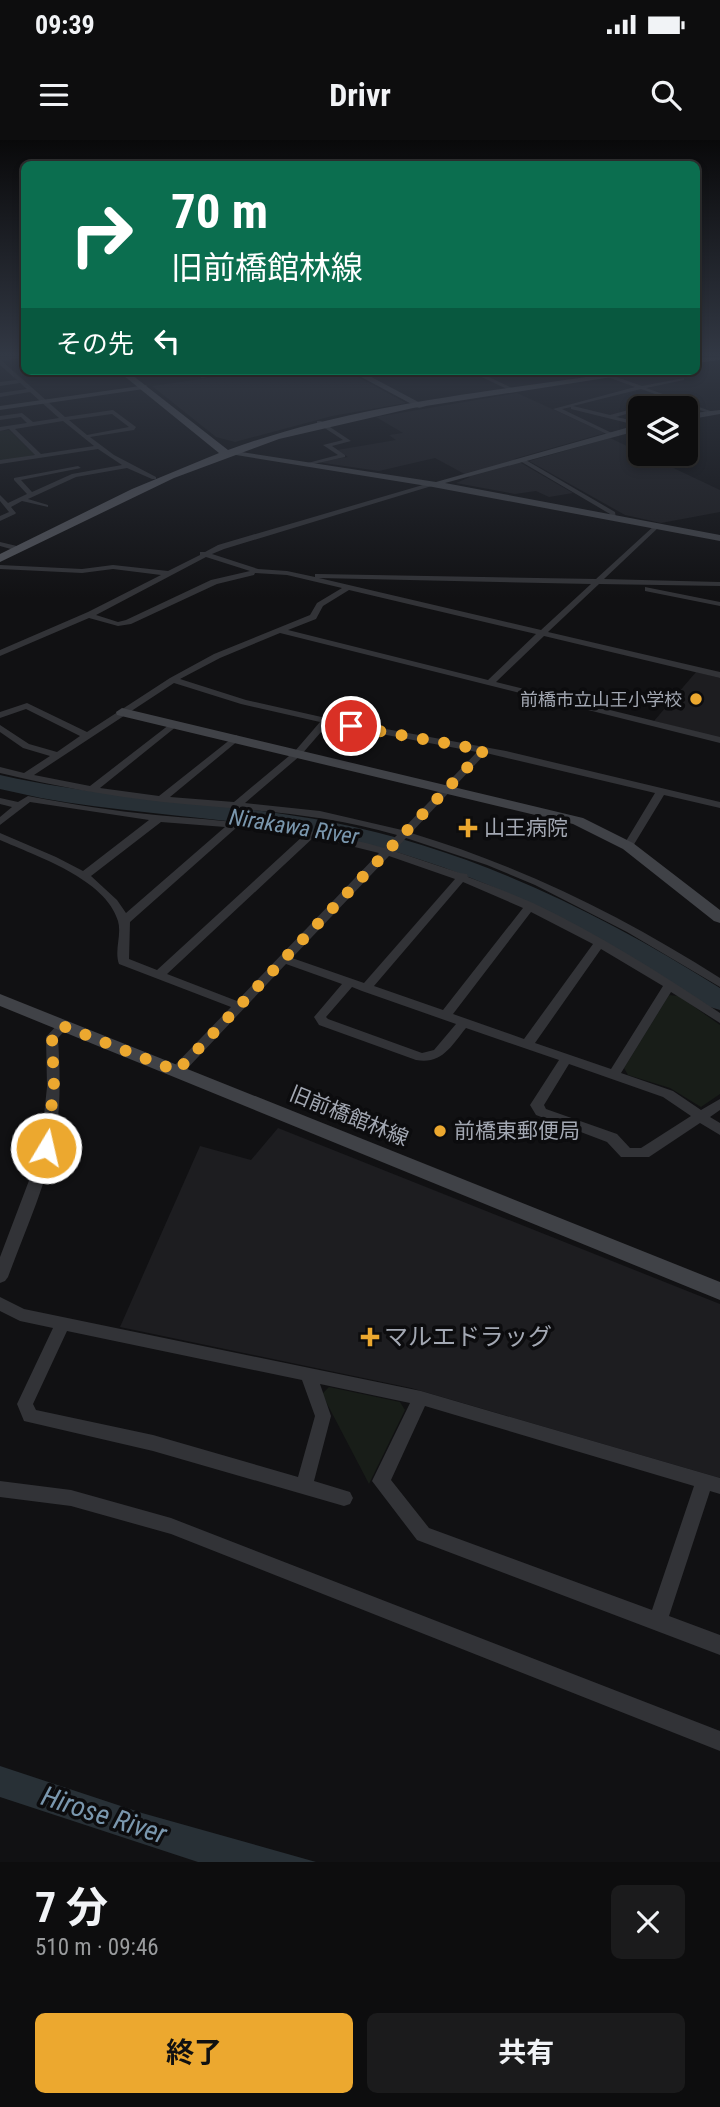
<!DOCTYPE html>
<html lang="ja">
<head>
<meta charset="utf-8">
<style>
	:root { --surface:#0d0d0e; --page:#1b1b1c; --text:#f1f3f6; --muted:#9a9c9e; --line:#2d2d2e; --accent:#eca82f }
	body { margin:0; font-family:"Roboto Condensed","Noto Sans JP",sans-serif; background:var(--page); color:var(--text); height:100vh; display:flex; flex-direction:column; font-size:26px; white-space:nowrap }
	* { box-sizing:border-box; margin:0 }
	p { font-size:23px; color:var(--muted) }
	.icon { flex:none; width:38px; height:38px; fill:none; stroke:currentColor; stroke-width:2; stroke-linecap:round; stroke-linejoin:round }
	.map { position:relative; height:1722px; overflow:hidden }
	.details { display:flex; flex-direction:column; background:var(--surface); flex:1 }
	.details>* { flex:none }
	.hud { position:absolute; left:21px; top:21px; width:679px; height:214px; border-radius:10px; box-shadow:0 4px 10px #0003,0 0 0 2px var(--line); background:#0b6e4f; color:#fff; overflow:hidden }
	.tools { position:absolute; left:628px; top:256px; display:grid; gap:14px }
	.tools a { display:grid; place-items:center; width:70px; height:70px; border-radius:10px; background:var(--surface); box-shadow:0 4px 10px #0003,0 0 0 2px var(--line); font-size:35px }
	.pin { position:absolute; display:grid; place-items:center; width:60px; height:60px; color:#fff; margin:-30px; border:4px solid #fff; border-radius:50%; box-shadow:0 2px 7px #0007 }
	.me { position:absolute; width:77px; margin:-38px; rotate:9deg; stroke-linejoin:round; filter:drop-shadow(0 0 5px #0008) }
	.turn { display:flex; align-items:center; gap:24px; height:147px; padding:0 35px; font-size:32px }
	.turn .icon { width:91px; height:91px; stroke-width:2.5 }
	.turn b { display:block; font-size:49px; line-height:60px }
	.then { display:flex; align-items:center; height:66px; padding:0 35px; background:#0003; gap:14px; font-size:26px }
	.round { display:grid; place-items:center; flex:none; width:74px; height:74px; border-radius:10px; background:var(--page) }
	.overview { display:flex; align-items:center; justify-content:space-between; height:119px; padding:0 35px }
	h1 { font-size:42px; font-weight:700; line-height:52px }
	.action { display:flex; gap:14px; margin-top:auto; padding:14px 35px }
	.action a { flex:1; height:80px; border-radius:10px; background:var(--accent); color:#111; font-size:28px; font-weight:700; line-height:80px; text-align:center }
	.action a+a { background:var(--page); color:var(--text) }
	.status { display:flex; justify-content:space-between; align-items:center; height:49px; padding:0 35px; background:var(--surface); direction:ltr }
	.status svg { height:19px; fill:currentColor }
	header { display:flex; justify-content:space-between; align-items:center; height:91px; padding:0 35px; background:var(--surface); font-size:32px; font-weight:700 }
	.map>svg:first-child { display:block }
	.built { fill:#1d1d20 }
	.green { fill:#181d18 }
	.water { fill:#283036 }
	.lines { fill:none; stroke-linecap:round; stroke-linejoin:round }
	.river { fill:#283036; fill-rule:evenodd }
	.street { fill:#323337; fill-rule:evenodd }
	.secondary { fill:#404247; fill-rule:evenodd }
	.primary { fill:#4e5056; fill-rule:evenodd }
	.route { stroke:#eca82f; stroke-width:12; stroke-dasharray:0 21.6 }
	.poi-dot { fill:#eca82f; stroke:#0c0c0e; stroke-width:2.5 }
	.labels { text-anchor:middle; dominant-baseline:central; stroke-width:7; stroke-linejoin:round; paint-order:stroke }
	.far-poi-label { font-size:18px; fill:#a3a8b3; stroke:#0c0c0e; text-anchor:end }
	.poi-label { font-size:21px; fill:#a3a8b3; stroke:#0c0c0e; text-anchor:start }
	.street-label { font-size:21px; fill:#a3a8b3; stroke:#0c0c0e }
	.water-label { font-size:23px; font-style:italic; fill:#7a97ae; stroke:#0c0c0e }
	.near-poi-label { font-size:24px; fill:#a3a8b3; stroke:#0c0c0e; text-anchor:start }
	.near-water-label { font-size:28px; font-style:italic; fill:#7a97ae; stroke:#0c0c0e }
</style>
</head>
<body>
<div class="status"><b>09:39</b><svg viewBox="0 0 49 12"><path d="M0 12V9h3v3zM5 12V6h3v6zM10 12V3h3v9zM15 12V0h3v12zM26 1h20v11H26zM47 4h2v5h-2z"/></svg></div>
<header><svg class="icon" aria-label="menu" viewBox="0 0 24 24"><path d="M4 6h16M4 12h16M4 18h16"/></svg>Drivr<svg class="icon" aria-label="search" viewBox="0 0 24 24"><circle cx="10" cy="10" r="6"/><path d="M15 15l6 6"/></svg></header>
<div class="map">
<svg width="720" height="1722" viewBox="0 0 720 1722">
	<rect width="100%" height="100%" fill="#111113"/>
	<path class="built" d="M257 231H347L406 263 332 276 235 302 216 297 152 246Z
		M517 253 605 293 514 319 573 353 549 357 536 351 515 354 456 343 470 337 435 318 379 331 316 322 348 317 337 310 396 300 389 295 403 293 376 277Z
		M610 298 720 350V372L661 383 625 375 529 321Z
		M696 532 720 538V598L654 581Z
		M278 988 720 1164V1338L411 1248 120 1187 200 1006 251 1020Z"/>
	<path class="green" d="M9 290 35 315 0 321V291Z
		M669 855 679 856 720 885V954L701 967 670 948 628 935 624 928Z
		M329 1247 400 1262 405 1270 369 1344 322 1254Z"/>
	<path class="water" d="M0 1626 142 1673 316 1722H198L0 1657Z"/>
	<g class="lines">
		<path class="river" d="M0 635C109 660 222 661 331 682 473 710 599 772 720 848V870L710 867C593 791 470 723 330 696 235 678 137 675 41 658L0 649Z"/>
		<path class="street" d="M24 217 2 221 65 277 113 270 136 287 134 290 90 297 114 315 156 337V339H152L127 328 76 337 28 359 48 365V367L22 361 11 367 16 373 15 374 0 381V376L9 372 0 361V355L8 363 27 354 14 340V338L78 326 81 328 21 340 32 352 72 334 122 325 98 309 0 324V320L35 315 9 289 0 291V287L27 283 21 277 0 280V276L22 273 33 282 59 278 30 252 0 257V253L27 249 20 243 0 246V242L17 240 0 225V218ZM112 274 129 287 87 295 69 280ZM63 281 94 306 41 314 15 289Z
			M191 231H198L207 237 202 238Z
			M239 231H245L246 232 243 234Z
			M469 231H476L514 249 509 250Z
			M591 231H599L642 246 684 238V240L646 248 716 273 711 274 674 261 650 268H640V270L616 277 640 282V286L571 269V267L562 269 616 295 611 296 553 269 635 247ZM641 249 669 259 610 275 573 266Z
			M317 281H321L351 301 332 306 345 315V317L304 326V324L338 315 323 305 343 300 317 283Z
			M520 319H524L615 372 616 378 611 379 610 374 520 321Z
			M433 342 436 344 435 345 224 409 212 414 258 429 287 431 315 437V434H318L596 439 655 385H659V387L604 439 720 442V446L599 444 548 492 720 532V538L544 496 496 542 720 597V603L280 493 220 518 180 539 246 560 326 578 506 611 720 662V668L664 655 633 706 628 709 623 706 655 653 486 613 411 693C521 726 623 776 720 838V847L627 792 535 745 487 725 406 698 394 711 460 733 467 734 468 737C490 745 512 754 533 763 599 794 660 833 720 873V883L671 852 621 933 673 951 701 970 720 959V970L710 977 720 983V995L700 983 649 1017H621L607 1002 536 975 530 965 559 920 466 888C452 905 442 925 416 920L319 885 314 877 342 844 286 824 182 934H172L170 931 172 928 231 867 119 824C114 810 122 795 118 781 106 739 36 716 0 700V693L56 717 83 731 149 680 30 662 0 685V677L12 667 0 664V658L18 662 28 656C70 664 113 671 156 675 233 682 309 686 384 708L397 695C320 672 242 670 163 662 108 656 55 646 0 633V627L24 633 50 616 23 608 0 592V585L29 604 57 612 80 596 26 569 0 578V572L27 563 87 592 170 538 214 514 310 475 317 463 342 448 287 435 255 433 254 435 217 444 131 484 118 486 89 478 0 516V510L88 472 161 435 113 429 82 433 0 429V425L82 429 113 425 168 431 200 415V412H205L218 405ZM206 417 250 431 211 440 126 480 118 482 96 475ZM319 438 591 444 541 490ZM349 450 536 494 488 540 288 490 316 479 323 466ZM174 543 241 564 320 582 295 611 234 662 170 657 239 600 241 598 236 595 159 656 100 648 177 586V582L174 581 90 646 34 635ZM328 584 477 612 402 690 320 671 245 663 301 615ZM161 682 225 687 126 773 117 760 91 736ZM236 688 303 696 157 830 129 819 130 782ZM314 697 379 713 237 861 167 834ZM389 716 455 739 364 843 292 818ZM463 742 523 768 443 870 374 846ZM531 772 593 804 524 899 453 874ZM601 809 663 846 611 929 535 903ZM352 847 362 851 456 884 434 910 422 913 328 879 326 877ZM569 924 663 957 691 976 641 1008H630L617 994 546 969 544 965Z
			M0 402 21 407 22 409 18 411 0 406Z
			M645 447 720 462V466L645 451Z
			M63 882 69 886 58 898C60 930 61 962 56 995 47 1043 25 1091 8 1137L5 1141 0 1143V1117L33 1030 42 994 47 947 46 897 59 883Z
			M0 1157 24 1169 421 1251 720 1338V1354L710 1351 669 1476 720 1495V1515L417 1400 372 1341 410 1263 320 1244 331 1276 314 1341 350 1352 353 1358 350 1364 344 1366 153 1311 24 1281 17 1264 53 1188 20 1181 0 1171ZM67 1191 302 1240 315 1276 298 1337 153 1295 36 1270 33 1264ZM425 1266 694 1346 652 1470 429 1388 391 1340Z
			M0 1341 71 1350 171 1378 720 1591V1611L171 1394 71 1366 0 1357Z"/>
		<path class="secondary" d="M350 231H360L426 266 419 268Z
			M147 245 144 249 0 270V266Z
			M720 270V274L686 280V274Z
			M640 284V290L445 343 720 395V401L433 347 224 313 228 310 436 342Z
			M122 568 583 678 633 703 720 770V783L714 781 623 709 573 684 117 575 116 572Z
			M0 854 720 1142V1160L0 866Z"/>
		<path class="primary" d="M720 217V220L696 223V218Z
			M118 231H127L228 310C356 263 495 251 629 231H650L413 268 279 299 174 338 0 422V414L132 349 219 313Z"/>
	</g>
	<linearGradient id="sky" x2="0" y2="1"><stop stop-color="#09090a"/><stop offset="0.47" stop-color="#323844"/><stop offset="1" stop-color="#323844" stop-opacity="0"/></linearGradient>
	<rect width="720" height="458" fill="url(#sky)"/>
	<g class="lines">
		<path class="route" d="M46 1008 54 947 52 897 63 886 177 931 484 610 351 586"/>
	</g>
	<g class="poi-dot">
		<circle cx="696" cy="559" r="7"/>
		<path d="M464.5 677.5h7v7h7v7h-7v7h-7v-7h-7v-7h7z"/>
		<circle cx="440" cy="991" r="7"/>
		<path d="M366.5 1186.5h7v7h7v7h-7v7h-7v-7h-7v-7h7z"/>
	</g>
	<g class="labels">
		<g class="far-poi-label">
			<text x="682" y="559">前橋市立山王小学校</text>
		</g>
		<g class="poi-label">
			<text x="484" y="688">山王病院</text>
			<text x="454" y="991">前橋東郵便局</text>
		</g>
		<g class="street-label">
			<text transform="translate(349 976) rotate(22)">旧前橋館林線</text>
		</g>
		<g class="water-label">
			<text transform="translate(294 687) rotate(9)">Nirakawa River</text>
		</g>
		<g class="near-poi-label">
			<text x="384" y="1197">マルエドラッグ</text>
		</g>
		<g class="near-water-label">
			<text transform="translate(104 1675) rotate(18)">Hirose River</text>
		</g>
	</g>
</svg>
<div class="tools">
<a><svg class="icon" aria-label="layers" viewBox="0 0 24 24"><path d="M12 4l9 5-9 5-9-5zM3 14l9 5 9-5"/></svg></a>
</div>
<div class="pin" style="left:351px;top:586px;background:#d93025"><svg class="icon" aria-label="arrive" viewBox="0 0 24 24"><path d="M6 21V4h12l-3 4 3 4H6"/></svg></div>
<svg class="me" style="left:46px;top:1008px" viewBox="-20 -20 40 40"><circle r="17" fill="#eca82f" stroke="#fff" stroke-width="3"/><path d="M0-11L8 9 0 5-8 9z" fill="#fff"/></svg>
<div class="hud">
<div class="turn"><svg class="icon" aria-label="right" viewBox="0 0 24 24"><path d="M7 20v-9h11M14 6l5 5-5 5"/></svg><div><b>70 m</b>旧前橋館林線</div></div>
<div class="then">その先<svg class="icon" aria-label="left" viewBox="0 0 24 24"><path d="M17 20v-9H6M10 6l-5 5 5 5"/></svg></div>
</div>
</div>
<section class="details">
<div class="overview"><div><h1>7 分</h1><p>510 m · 09:46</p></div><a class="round"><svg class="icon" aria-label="close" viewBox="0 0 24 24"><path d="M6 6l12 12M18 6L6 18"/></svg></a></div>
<div class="action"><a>終了</a><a>共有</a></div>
</section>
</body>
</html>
